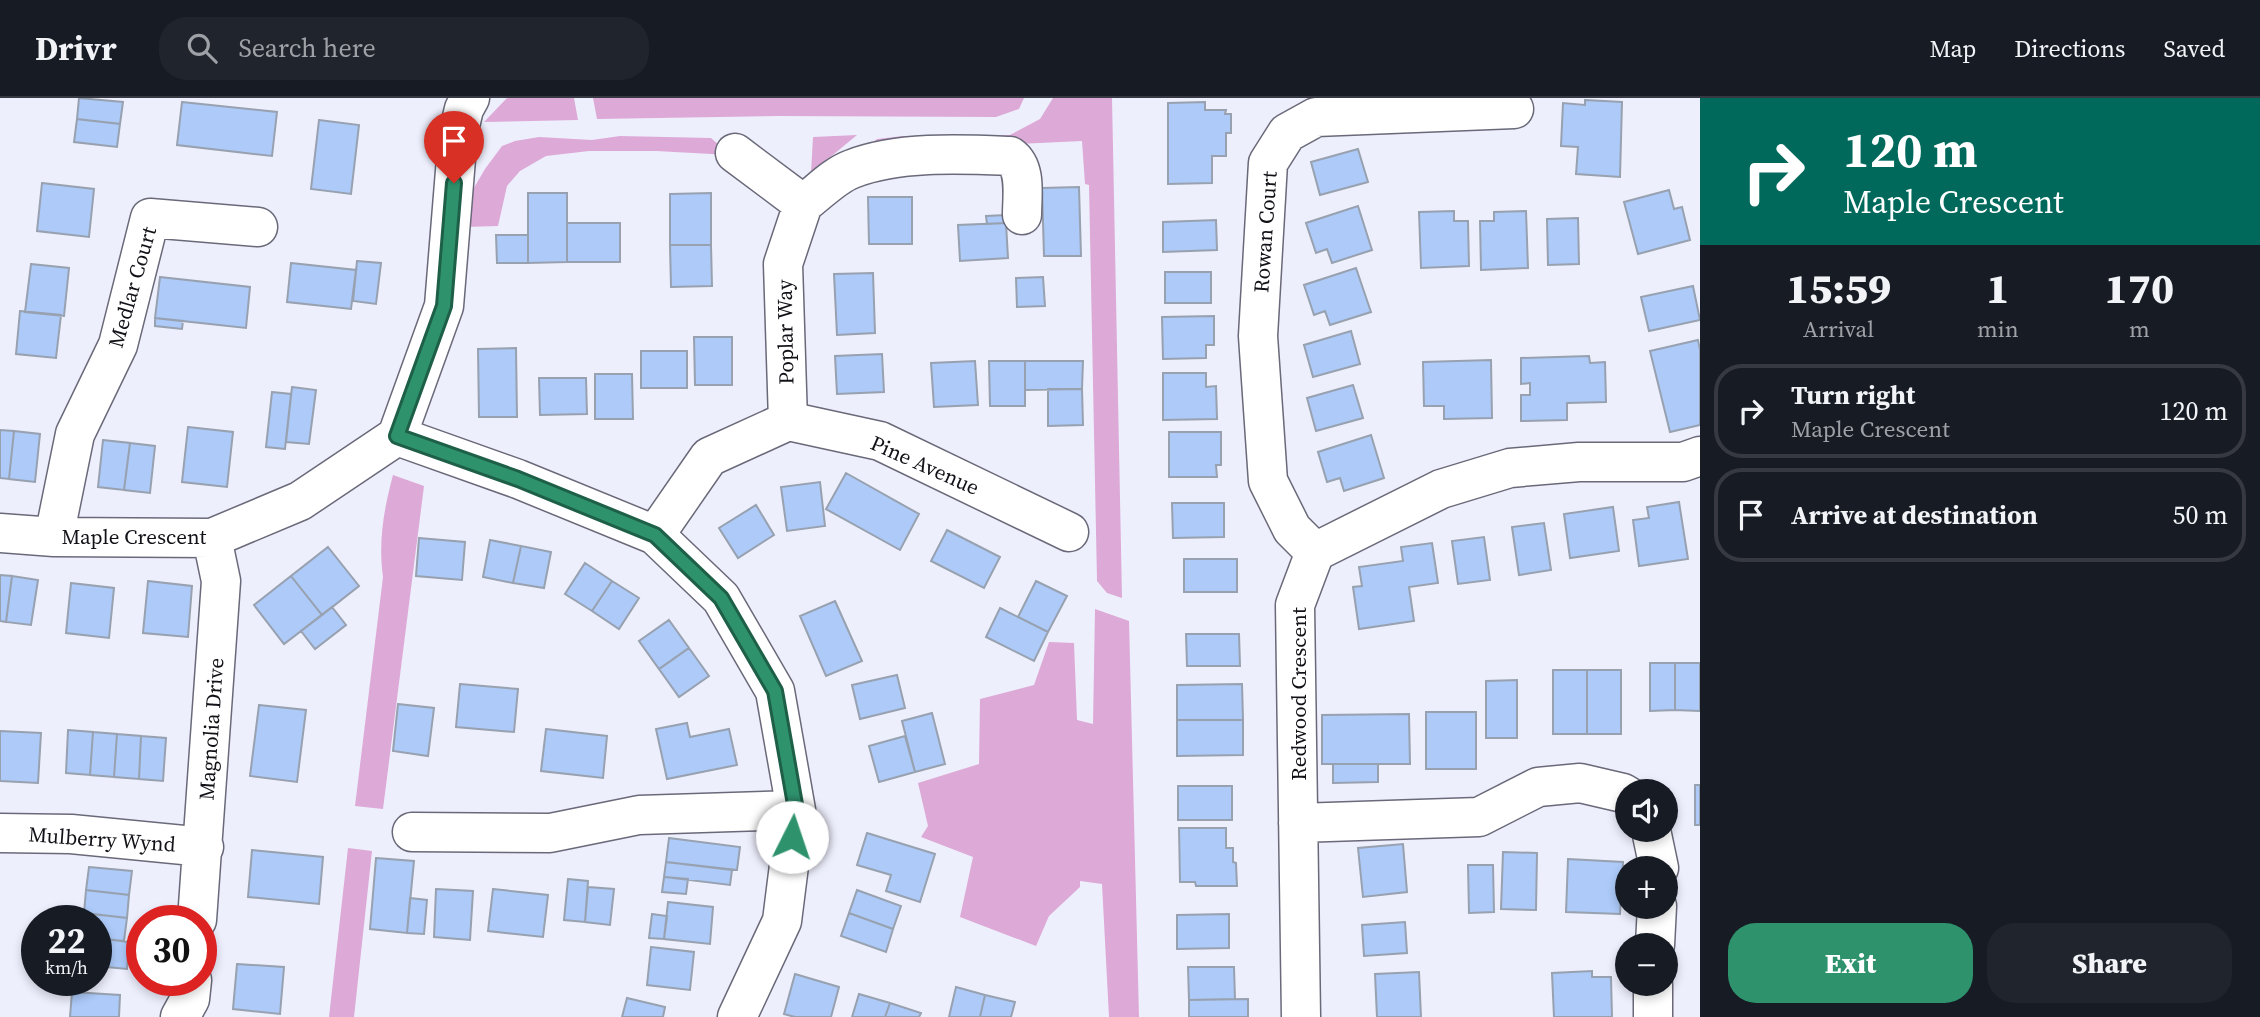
<!DOCTYPE html>
<html lang="en">
<head>
<meta charset="utf-8">
<style>
	:root { --surface:#171b24; --page:#20242c; --text:#f1f3f6; --muted:#9ea1a6; --line:#363941; --accent:#2e926d }
	body { margin:0; font-family:"Source Serif 4",serif; background:var(--page); color:var(--text); height:100vh; display:flex; flex-direction:column; font-size:26px; white-space:nowrap }
	* { box-sizing:border-box; margin:0 }
	p { font-size:23px; color:var(--muted) }
	.icon { flex:none; width:38px; height:38px; fill:none; stroke:currentColor; stroke-width:2; stroke-linecap:round; stroke-linejoin:round }
	.map { position:relative; flex:1; overflow:hidden }
	.sheet { display:flex; flex-direction:column; background:var(--surface); width:560px }
	.sheet>* { flex:none }
	.hud { background:#00695c; color:#fff; overflow:hidden }
	.tools { position:absolute; left:1615px; top:681px; display:grid; gap:14px }
	.tools a { display:grid; place-items:center; width:63px; height:63px; border-radius:50%; background:var(--surface); box-shadow:0 4px 10px #0003; font-size:35px }
	.speed { position:absolute; left:21px; top:807px; display:flex; gap:14px; font-size:35px; font-weight:700; text-align:center }
	.speed>* { display:grid; place-content:center; width:91px; height:91px; border-radius:50%; background:var(--surface); box-shadow:0 4px 10px #0003; line-height:1 }
	.speed small { font-size:18px; font-weight:400 }
	.speed .limit { border:10px solid #d22; background:#fff; color:#111 }
	.pin { position:absolute; display:grid; place-items:center; width:60px; height:60px; color:#fff; margin:-72px -30px; border-radius:50% 50% 50% 0; rotate:-45deg; box-shadow:0 0 7px #0007 }
	.pin .icon { rotate:45deg }
	.me { position:absolute; width:77px; margin:-38px; rotate:4deg; stroke-linejoin:round; filter:drop-shadow(0 0 5px #0008) }
	.turn { display:flex; align-items:center; gap:24px; height:147px; padding:0 28px; font-size:32px }
	.turn .icon { width:91px; height:91px; stroke-width:2.5 }
	.turn b { display:block; font-size:49px; line-height:60px }
	.eta { display:flex; justify-content:space-evenly; align-items:center; height:119px; text-align:center }
	.eta b { font-size:42px; font-weight:800; line-height:49px }
	.action { display:flex; gap:14px; margin-top:auto; padding:14px 28px }
	.action a { flex:1; height:80px; border-radius:28px; background:var(--accent); color:#fff; font-size:28px; font-weight:800; line-height:80px; text-align:center }
	.action a+a { background:var(--page); color:var(--text) }
	ul { padding:0; list-style:none }
	li { display:flex; align-items:center; gap:21px; height:94px; margin:0 14px 10px; padding:0 14px; border:4px solid var(--line); border-radius:28px }
	li div { flex:1 }
	li b { display:block; font-size:26px }
	li em { font-style:normal }
	header { display:flex; align-items:center; gap:42px; box-sizing:border-box; height:98px; padding:0 35px; background:var(--surface); border-bottom:2px solid var(--line) }
	header strong { font-size:33px }
	nav { display:flex; gap:38px; margin-inline-start:auto; font-size:24px }
	.search { width:490px; height:63px; background:var(--page); display:flex; align-items:center; gap:18px; box-sizing:border-box; padding:0 24px; border-radius:28px; color:var(--muted); font-size:26px }
	main { display:flex; flex:1; min-height:0 }
	.map>svg:first-child { display:block }
	.green { fill:#dda9d6 }
	.building { fill:#adcaf9; stroke:#97a1af; stroke-width:2 }
	.lines { fill:none; stroke-linecap:round; stroke-linejoin:round }
	.minor-casing { stroke:#696979; stroke-width:41 }
	.minor { stroke:#fff; stroke-width:38 }
	.route-casing { stroke:#1e5f47; stroke-width:18 }
	.route { stroke:#2e926d; stroke-width:12 }
	.labels { text-anchor:middle; dominant-baseline:central; stroke-width:6; stroke-linejoin:round; paint-order:stroke }
	.street-label { font-size:21px; fill:#111117; stroke:#fff }
</style>
</head>
<body>
<header>
<strong>Drivr</strong>
<div class="search"><svg class="icon" aria-label="search" viewBox="0 0 24 24"><circle cx="10" cy="10" r="6"/><path d="M15 15l6 6"/></svg>Search here</div>
<nav><a>Map</a><a>Directions</a><a>Saved</a></nav>
</header>
<main>
<div class="map">
<svg width="1700" height="919" viewBox="0 0 1700 919">
	<rect width="100%" height="100%" fill="#eeeffd"/>
	<path class="green" d="M507 0H574L578 22 484 24Z
		M593 0H1024L1019 11 996 19 779 18 597 21Z
		M1053 0H1112L1122 500 1107 495 1097 483 1089 87 1085 86 1082 43 1018 46 868 48 877 41 903 38 1010 37 1040 21Z
		M857 37 811 75 813 39Z
		M620 38 711 40 730 57 656 53H589L546 58 520 73 507 88 498 128 465 129 468 100 485 71 502 48 515 43 539 39 592 42Z
		M393 377 424 388 383 711 355 708 383 479C378 443 384 411 393 377Z
		M1095 511 1129 523 1139 919H1109L1102 786 1080 783V789L1049 818 1036 848 960 819 973 759 921 739 928 728 918 685 979 666 980 601 1034 587 1049 544 1074 545 1077 622 1093 626Z
		M348 750 372 753 354 919H329Z"/>
	<path class="building" d="M79 0 123 4 120 26 77 21Z
		M1585 2 1622 4 1620 79 1576 76 1578 49 1561 48 1563 5 1585 7Z
		M182 4 277 14 272 58 177 47Z
		M1205 4V12H1226L1225 16H1231V35H1226V58H1212V85L1168 86V5Z
		M77 21 120 26 117 49 74 44Z
		M319 22 359 27 351 96 311 91Z
		M1358 51 1368 84 1320 97 1311 64Z
		M42 85 94 91 89 139 37 133Z
		M1079 89 1081 158H1044L1042 90Z
		M1669 92 1674 111 1682 109 1690 142 1638 156 1624 104Z
		M528 95H567V164L528 165Z
		M711 95V147H670V96Z
		M868 99H912V146H869Z
		M1358 108 1372 152 1332 165 1327 151 1316 155 1306 125Z
		M1454 113V123H1468L1469 168 1421 170 1419 114Z
		M1526 113 1528 170 1481 172 1480 123H1494V114Z
		M1006 117V125L987 126 986 118Z
		M1578 120 1579 166 1548 167 1547 121Z
		M1216 122 1217 152 1163 154V124Z
		M567 125H620V164H567Z
		M1006 125 1008 160 960 163 958 127Z
		M496 137H528V165H497Z
		M670 147H711L712 188 671 189Z
		M357 163 381 165 376 206 353 203Z
		M291 165 356 172 351 211 287 204Z
		M31 166 69 170 64 218 25 214Z
		M1356 170 1371 214 1330 227 1325 213 1314 217 1304 187Z
		M1165 174H1211V205H1165Z
		M873 175 875 235 837 237 834 176Z
		M160 179 250 189 246 230 155 220Z
		M1043 179 1045 208 1017 209 1016 180Z
		M1693 188 1700 222 1649 233 1641 199Z
		M20 213 61 217 56 260 16 256Z
		M1214 218V247H1206V260L1163 261 1162 219Z
		M155 220 183 223 182 231 155 228Z
		M1351 233 1360 266 1313 279 1304 247Z
		M694 239H732V287H695Z
		M1698 242 1700 252V327L1670 334 1650 253Z
		M516 250 517 319H479L478 251Z
		M641 253H687V290H641Z
		M882 256 884 294 837 296 835 258Z
		M1589 258 1590 265 1605 264 1606 304 1567 305V322L1521 323V297H1530V285L1521 286V260Z
		M1491 262 1492 320 1444 321V308H1424L1423 264Z
		M975 263 978 307 934 309 931 265Z
		M989 263H1025V308H990Z
		M1025 263H1083L1082 291 1025 292Z
		M1163 275H1206V289L1216 288 1217 321 1163 322Z
		M595 276H632L633 321H595Z
		M539 280H586L587 316 540 317Z
		M1353 287 1363 320 1316 333 1307 300Z
		M292 289 316 292 309 346 286 344Z
		M1048 291H1082L1083 327 1048 328Z
		M272 294 291 296 285 351 266 349Z
		M188 329 233 334 227 389 182 384Z
		M0 332 14 333 9 381 0 380Z
		M14 333 40 336 35 384 9 381Z
		M1169 334H1221V367H1216L1217 379H1169Z
		M1371 337 1384 380 1344 393 1340 380 1327 384 1318 354Z
		M103 342 130 345 124 392 98 389Z
		M130 345 155 348 150 395 124 392Z
		M846 375 919 416 900 452 826 411Z
		M820 384 825 428 787 433 781 389Z
		M1679 404 1688 461 1639 468 1633 422 1649 420 1647 409Z
		M1172 405H1224V439L1173 440Z
		M756 407 774 437 738 460 719 430Z
		M1613 409 1619 453 1570 460 1564 416Z
		M1544 425 1551 472 1519 477 1512 429Z
		M947 432 1000 459 984 490 931 463Z
		M1484 439 1490 482 1458 486 1452 443Z
		M419 440 465 444 462 482 416 478Z
		M490 442 521 448 513 485 483 479Z
		M1432 445 1438 485 1409 489 1414 523 1359 531 1353 489 1362 488 1359 469 1403 463 1401 449Z
		M521 448 551 454 544 490 513 485Z
		M328 449 359 488 322 517 291 478Z
		M1184 461H1237V494H1184Z
		M585 465 612 483 592 513 565 496Z
		M0 477 12 478 6 524 0 523Z
		M12 478 38 482 31 527 6 524Z
		M291 478 322 517 284 546 254 507Z
		M148 483 192 488 188 539 143 535Z
		M612 483 639 500 619 531 592 513Z
		M1036 483 1067 498 1048 534 1018 519Z
		M71 485 114 490 109 540 66 535Z
		M835 503 862 563 826 578 800 518Z
		M332 509 346 527 315 551 301 533Z
		M1000 510 1048 534 1034 563 986 539Z
		M669 522 689 550 659 571 639 543Z
		M1186 536H1239L1240 568H1187Z
		M689 550 709 578 679 599 659 571Z
		M1650 565H1675V612L1650 613Z
		M1675 565H1700V613L1675 612Z
		M1553 572H1587V636H1553Z
		M1587 572H1621V636H1587Z
		M897 577 905 610 860 621 852 587Z
		M1517 582V640H1486V583Z
		M460 586 518 591 514 634 456 629Z
		M1242 586 1243 622H1177V587Z
		M398 606 434 610 428 658 393 653Z
		M259 607 306 612 297 684 250 678Z
		M1426 614H1476V671H1426Z
		M932 615 945 666 915 674 902 623Z
		M1409 616 1410 666H1322V617Z
		M1177 622H1243V657L1177 658Z
		M687 625 690 639 729 631 737 667 667 681 656 631Z
		M546 631 607 638 603 680 541 673Z
		M68 632 93 634 90 677 66 675Z
		M0 633 41 635 38 685 0 683Z
		M93 634 117 636 114 679 90 677Z
		M117 636 141 638 139 681 114 679Z
		M141 638 166 640 163 683 139 681Z
		M905 638 915 674 879 684 869 648Z
		M1333 666H1378V684L1333 685Z
		M1695 687H1700V727H1695Z
		M1178 688H1232V722H1178Z
		M1179 730H1226V750H1233V764L1236 765 1237 788H1196L1195 784H1180Z
		M867 735 935 756 920 804 886 793 891 777 857 767Z
		M669 740 740 749 737 772 666 764Z
		M1403 746 1407 794 1363 799 1358 750Z
		M252 752 323 759 319 806 248 799Z
		M1503 754 1537 755 1536 812 1501 811Z
		M376 760 414 763 407 835 370 831Z
		M1568 761 1623 764 1620 816 1566 814Z
		M666 764 732 772 730 787 664 779Z
		M1468 767H1493L1494 814 1469 815Z
		M89 769 132 773 129 797 86 792Z
		M664 779 688 781 686 796 662 794Z
		M568 781 588 783 585 824 564 822Z
		M588 789 614 791 610 827 585 824Z
		M436 791 473 793 470 842 434 839Z
		M493 791 548 797 543 839 488 833Z
		M86 792 129 797 127 820 84 815Z
		M857 792 901 808 893 831 849 815Z
		M410 800 427 802 424 836 407 835Z
		M668 804 713 809 710 846 664 841Z
		M84 815 127 820 124 843 96 840V822H83Z
		M849 815 893 831 886 854 841 838Z
		M652 816 667 818 664 841 649 840Z
		M1229 816V850L1177 851V817Z
		M1405 824 1407 855 1364 858 1362 827Z
		M96 840 129 844 127 871 96 868Z
		M651 849 694 854 690 892 647 887Z
		M237 866 284 869 280 916 233 911Z
		M1188 869H1234L1235 901 1189 902Z
		M1592 873V879H1611L1612 919H1554L1552 875Z
		M1419 874 1421 919H1377L1375 876Z
		M795 876 839 889 831 919H795L784 916Z
		M956 889 985 897 980 919H949Z
		M72 894 120 897 119 919H70Z
		M859 896 890 905 885 919H852Z
		M985 897 1015 904 1011 919H980Z
		M627 900 665 909 663 919H622Z
		M1248 901V919H1189V902Z
		M890 905 921 915 919 919H885Z"/>
	<g class="lines">
		<g class="minor-casing">
			<path id="minor" d="M735 55 803 106
				M803 106C818 95 835 77 852 71 898 53 961 56 1010 58 1027 70 1022 97 1022 117
				M788 323 783 166 803 106
				M397 338 518 381 655 437 721 500 775 593 796 712 782 823 737 919
				M0 435 54 439 212 440 300 403 397 338 444 208 458 36 464 11 470 0
				M655 437 709 359 788 323 880 343 1069 434
				M54 439 75 336 118 247 150 120 258 129
				M1315 454 1292 431 1268 383 1258 238 1268 65 1287 35 1316 19 1514 11
				M1298 725 1479 719 1538 689 1580 685 1623 695 1628 698
				M1651 732 1659 770
				M412 734 550 735 639 717 796 712
				M0 735 71 736 204 749
				M197 822 221 483 212 440
				M1655 847 1657 808
				M1653 886V919
				M180 919 190 901 192 882
				M1301 919 1295 507 1315 454 1441 391 1510 370 1579 364H1683L1700 358"/>
		</g>
		<use href="#minor" class="minor"/>
	</g>
	<g class="lines">
		<g class="route-casing">
			<path id="route" d="M454 85 444 208 397 338 518 381 655 437 721 500 775 593 796 712 792 739"/>
		</g>
		<use href="#route" class="route"/>
	</g>
	<g class="labels">
		<g class="street-label">
			<text transform="translate(1265 134) rotate(-86)">Rowan Court</text>
			<text transform="translate(132 189) rotate(-74)">Medlar Court</text>
			<text transform="translate(785 234) rotate(-91)">Poplar Way</text>
			<text transform="translate(925 367) rotate(24)">Pine Avenue</text>
			<text x="134" y="438">Maple Crescent</text>
			<text transform="translate(1298 596) rotate(-90)">Redwood Crescent</text>
			<text transform="translate(211 631) rotate(-86)">Magnolia Drive</text>
			<text transform="translate(102 741) rotate(4)">Mulberry Wynd</text>
		</g>
	</g>
</svg>
<div class="tools">
<a><svg class="icon" aria-label="sound" viewBox="0 0 24 24"><path d="M4 9h4l5-4v14l-5-4H4zM17 9q2 3 0 6"/></svg></a>
<a>+</a>
<a>−</a>
</div>
<div class="speed"><div>22<small>km/h</small></div><div class="limit">30</div></div>
<div class="pin" style="left:454px;top:85px;background:#d93025"><svg class="icon" aria-label="arrive" viewBox="0 0 24 24"><path d="M6 21V4h12l-3 4 3 4H6"/></svg></div>
<svg class="me" style="left:792px;top:739px" viewBox="-20 -20 40 40"><circle r="19" fill="#fff"/><path d="M0-13L10 11 0 6-10 11z" fill="#2e926d"/></svg>
</div>
<section class="sheet">
<div class="hud">
<div class="turn"><svg class="icon" aria-label="right" viewBox="0 0 24 24"><path d="M7 20v-9h11M14 6l5 5-5 5"/></svg><div><b>120 m</b>Maple Crescent</div></div>
</div>
<div class="eta">
<div><b>15:59</b><p>Arrival</p></div>
<div><b>1</b><p>min</p></div>
<div><b>170</b><p>m</p></div>
</div>
<ul>
<li><svg class="icon" aria-label="right" viewBox="0 0 24 24"><path d="M7 20v-9h11M14 6l5 5-5 5"/></svg><div><b>Turn right</b><p>Maple Crescent</p></div><em>120 m</em></li>
<li><svg class="icon" aria-label="arrive" viewBox="0 0 24 24"><path d="M6 21V4h12l-3 4 3 4H6"/></svg><div><b>Arrive at destination</b></div><em>50 m</em></li>
</ul>
<div class="action"><a>Exit</a><a>Share</a></div>
</section>
</main>
</body>
</html>
